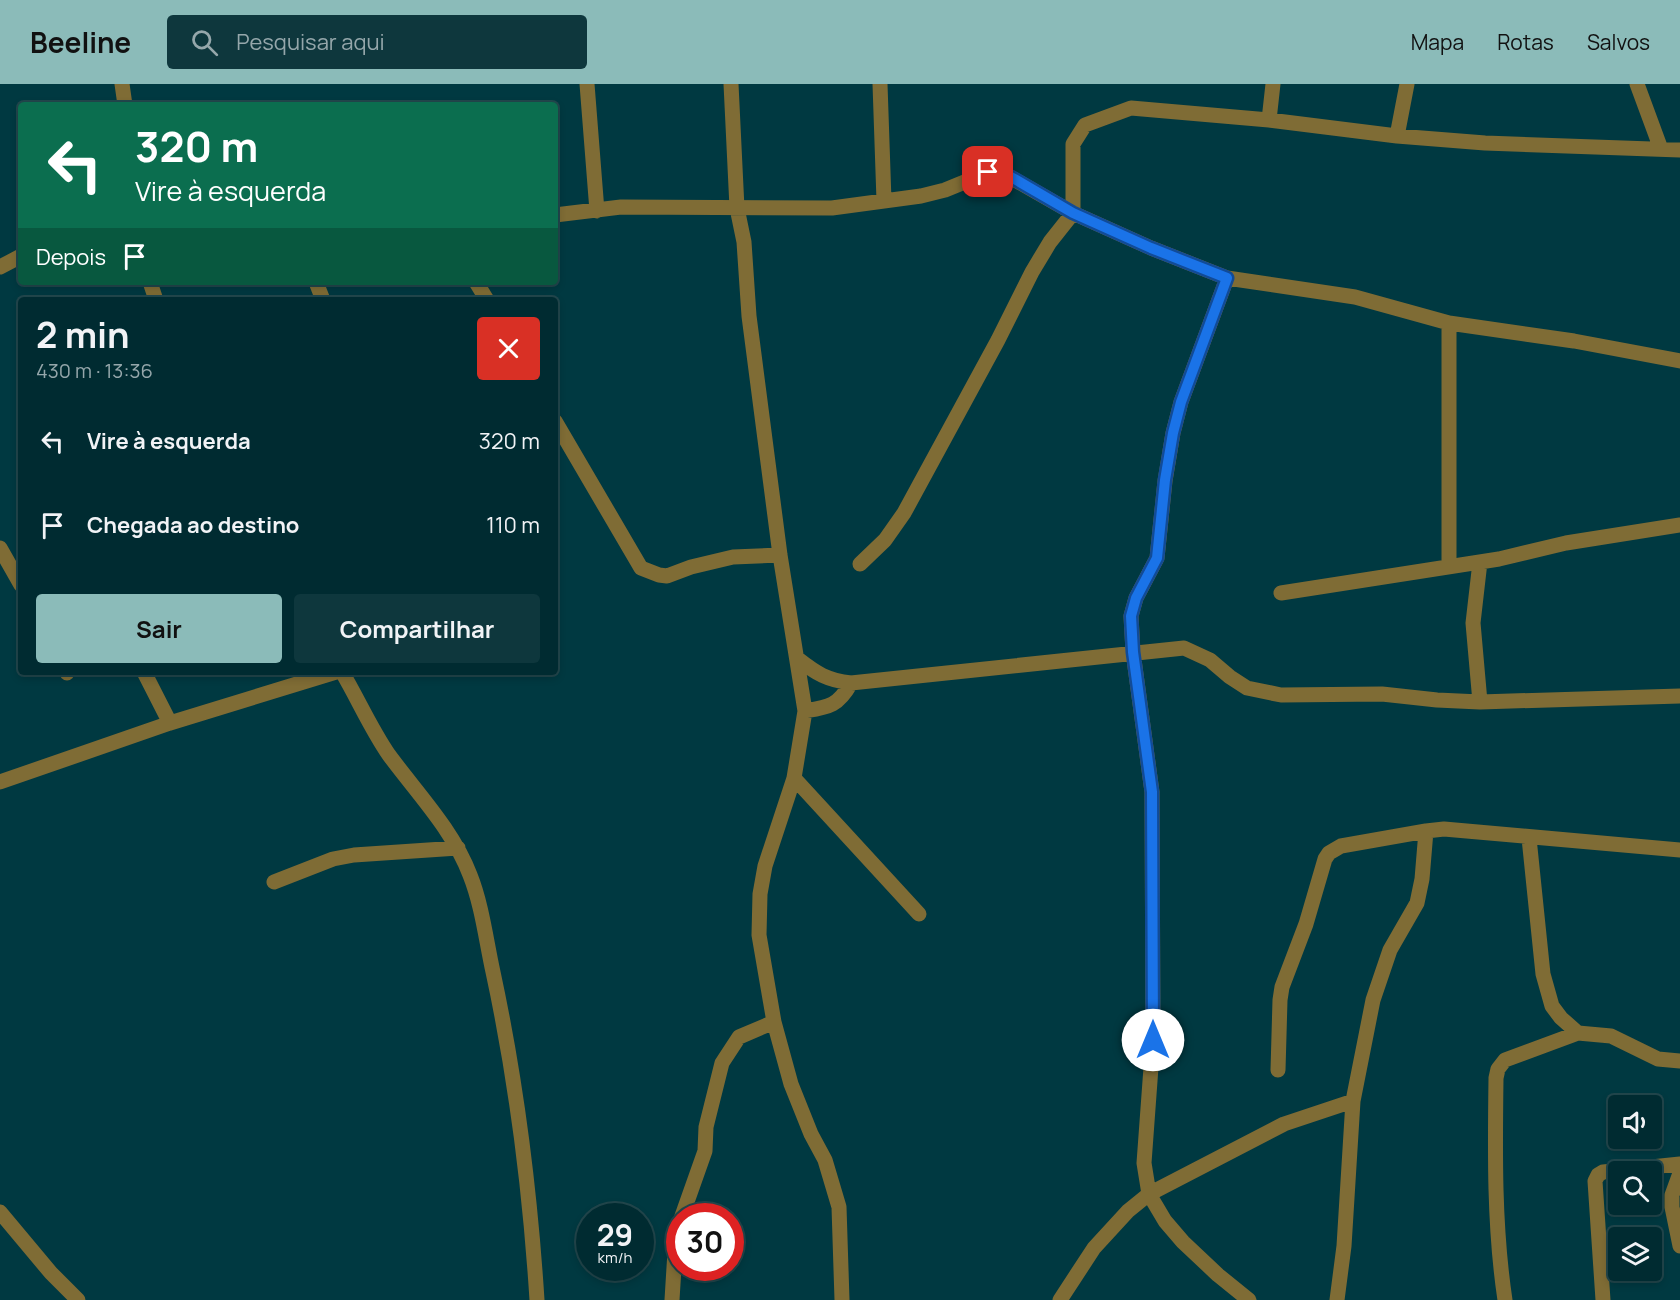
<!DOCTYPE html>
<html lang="pt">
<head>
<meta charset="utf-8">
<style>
	:root { --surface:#002b31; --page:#0e373d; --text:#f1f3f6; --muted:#95a7ab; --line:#22474d; --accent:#8bbbb9 }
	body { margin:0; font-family:Manrope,sans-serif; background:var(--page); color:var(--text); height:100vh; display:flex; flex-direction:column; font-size:22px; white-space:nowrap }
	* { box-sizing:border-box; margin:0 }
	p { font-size:20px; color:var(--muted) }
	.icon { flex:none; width:33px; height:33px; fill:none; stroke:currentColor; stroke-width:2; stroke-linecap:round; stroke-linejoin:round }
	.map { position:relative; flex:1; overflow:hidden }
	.sheet { position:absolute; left:18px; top:213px; width:540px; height:378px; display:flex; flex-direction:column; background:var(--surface); border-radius:6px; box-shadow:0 3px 9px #0003,0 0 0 2px var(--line) }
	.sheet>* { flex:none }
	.hud { position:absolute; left:18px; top:18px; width:540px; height:183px; border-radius:6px; box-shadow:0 3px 9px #0003,0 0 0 2px var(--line); background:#0b6e4f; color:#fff; overflow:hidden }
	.controls { position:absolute; left:1608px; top:1011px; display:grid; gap:12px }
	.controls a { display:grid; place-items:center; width:54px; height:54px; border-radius:6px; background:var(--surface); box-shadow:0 3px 9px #0003,0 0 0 2px var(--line); font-size:30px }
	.speed { position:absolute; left:576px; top:1119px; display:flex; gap:12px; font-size:30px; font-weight:700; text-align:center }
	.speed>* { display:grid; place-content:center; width:78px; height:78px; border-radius:50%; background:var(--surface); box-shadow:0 3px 9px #0003,0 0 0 2px var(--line); line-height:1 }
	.speed small { font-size:15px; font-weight:400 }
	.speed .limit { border:9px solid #d22; background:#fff; color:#111 }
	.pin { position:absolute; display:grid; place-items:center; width:51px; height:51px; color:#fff; margin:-26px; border-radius:12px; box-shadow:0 3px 9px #0006 }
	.me { position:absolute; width:66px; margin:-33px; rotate:0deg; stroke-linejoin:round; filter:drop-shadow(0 0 4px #0008) }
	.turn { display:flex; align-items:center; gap:21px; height:126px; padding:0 18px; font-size:27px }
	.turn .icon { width:78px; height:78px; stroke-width:2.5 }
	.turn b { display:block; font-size:42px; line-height:51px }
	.then { display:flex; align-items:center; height:57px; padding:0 18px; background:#0003; gap:12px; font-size:22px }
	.round { display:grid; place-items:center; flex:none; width:63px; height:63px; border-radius:6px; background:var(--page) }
	.headline { display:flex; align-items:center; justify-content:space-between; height:102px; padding:0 18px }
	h1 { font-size:36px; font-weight:700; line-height:45px }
	.action { display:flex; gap:12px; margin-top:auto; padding:12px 18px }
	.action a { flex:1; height:69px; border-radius:6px; background:var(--accent); color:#111; font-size:24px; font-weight:700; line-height:69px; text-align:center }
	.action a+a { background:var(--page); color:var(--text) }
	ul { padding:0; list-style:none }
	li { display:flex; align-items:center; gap:18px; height:84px; padding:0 18px }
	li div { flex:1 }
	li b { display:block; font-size:22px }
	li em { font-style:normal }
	header { display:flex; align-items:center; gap:36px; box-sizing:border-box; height:84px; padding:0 30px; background:var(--accent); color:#111 }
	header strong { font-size:28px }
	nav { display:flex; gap:33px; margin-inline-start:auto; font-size:21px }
	.search { width:420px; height:54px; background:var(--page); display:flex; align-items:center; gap:15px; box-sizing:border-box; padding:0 21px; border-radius:6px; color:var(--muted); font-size:22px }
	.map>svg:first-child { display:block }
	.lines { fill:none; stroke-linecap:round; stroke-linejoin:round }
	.minor { stroke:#7f6c35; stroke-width:15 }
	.route-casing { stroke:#114b97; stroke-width:15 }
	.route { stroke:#1a73e8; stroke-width:10 }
</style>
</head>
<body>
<header>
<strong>Beeline</strong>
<div class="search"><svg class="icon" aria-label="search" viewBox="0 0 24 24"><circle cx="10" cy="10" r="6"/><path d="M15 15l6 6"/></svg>Pesquisar aqui</div>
<nav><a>Mapa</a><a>Rotas</a><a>Salvos</a></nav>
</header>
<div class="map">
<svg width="1680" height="1216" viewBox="0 0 1680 1216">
	<rect width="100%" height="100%" fill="#003941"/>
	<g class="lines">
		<path class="minor" d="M122 0 125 21
			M587 0 597 127
			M731 0 737 124 744 158 749 232 780 471 805 627 794 694 765 782 760 810 759 851 774 938 791 1000 811 1050 825 1076 839 1123 842 1216
			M880 0 884 117
			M1637 0 1661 65
			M1269 36 1273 0
			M1397 52 1407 0
			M555 131 621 123 832 124 921 112 945 106 989 88 1010 93 1073 129 1151 164 1227 194 1355 213 1449 239 1574 257 1680 277
			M0 183 21 172
			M1227 194 1181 318 1173 349 1165 397 1157 474 1136 514 1131 532 1133 568 1152 708 1153 956 1144 1079 1149 1110 1165 1137 1183 1158 1218 1191 1249 1216
			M150 198 156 216
			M316 198 323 216
			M476 198 487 216
			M1449 239V482
			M555 337 641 484 659 491 667 492 691 483 733 473 780 471
			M0 464 21 501
			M1480 478 1473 539 1480 618
			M860 480 885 456 904 429 998 256 1032 188 1050 158 1073 129V60L1085 41 1131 24 1269 36 1397 52 1485 59 1680 66
			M1281 509 1499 475 1566 459 1680 441
			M798 575C817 590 827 596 851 599L1184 564 1210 576 1230 593 1247 604 1281 611 1382 610 1437 616 1480 618 1680 612
			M67 588V589
			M144 588 170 639
			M342 588C358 615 371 645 389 671 417 709 453 746 470 791 482 821 486 856 493 888 516 995 530 1106 537 1216
			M805 627C829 623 838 622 851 599
			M794 694 919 830
			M0 698 170 639 336 588
			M1529 754 1543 890 1552 922 1561 934 1578 949
			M274 798 333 775 354 771 458 764
			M1278 986 1280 916 1282 903 1306 840 1325 775 1329 769 1341 762 1426 747
			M1680 1089 1672 1111V1123L1680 1162
			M0 1128 51 1189 78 1216
			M682 1132 705 1067 706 1043 722 979 739 953 774 938
			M672 1216 676 1151 680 1140
			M1060 1216 1094 1164 1128 1127 1149 1110 1284 1040 1353 1017
			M1337 1216 1344 1162 1353 1017 1373 916 1390 866 1417 819 1422 795 1426 747 1444 745 1680 766
			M1505 1216C1494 1143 1495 1068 1496 994L1498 985 1505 976 1578 949 1611 952 1658 975 1680 977
			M1603 1216 1595 1097 1598 1091 1603 1088 1680 1080"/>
	</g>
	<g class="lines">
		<g class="route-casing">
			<path id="route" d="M988 88 1011 93 1073 129 1151 164 1227 194 1181 318 1173 349 1165 396 1157 474 1136 514 1131 532 1133 568 1152 708 1153 956"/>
		</g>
		<use href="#route" class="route"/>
	</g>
</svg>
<div class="controls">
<a><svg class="icon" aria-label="sound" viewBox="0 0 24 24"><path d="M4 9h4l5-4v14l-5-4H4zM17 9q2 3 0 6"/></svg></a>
<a><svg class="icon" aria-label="search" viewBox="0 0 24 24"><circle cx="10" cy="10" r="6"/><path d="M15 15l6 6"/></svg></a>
<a><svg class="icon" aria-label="layers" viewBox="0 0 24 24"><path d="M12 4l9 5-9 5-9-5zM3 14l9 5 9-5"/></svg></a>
</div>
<div class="speed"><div>29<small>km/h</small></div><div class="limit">30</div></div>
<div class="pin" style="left:988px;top:88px;background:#d93025"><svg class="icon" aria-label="arrive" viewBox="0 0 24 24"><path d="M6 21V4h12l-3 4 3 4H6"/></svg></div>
<svg class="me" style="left:1153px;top:956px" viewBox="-20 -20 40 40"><circle r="19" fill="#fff"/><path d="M0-13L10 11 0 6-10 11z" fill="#1a73e8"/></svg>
<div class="hud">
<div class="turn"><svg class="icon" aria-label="left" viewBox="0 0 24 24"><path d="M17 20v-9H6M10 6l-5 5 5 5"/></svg><div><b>320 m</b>Vire à esquerda</div></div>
<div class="then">Depois<svg class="icon" aria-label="arrive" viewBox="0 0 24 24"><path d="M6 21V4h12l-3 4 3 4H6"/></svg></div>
</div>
<section class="sheet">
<div class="headline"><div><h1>2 min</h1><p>430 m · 13:36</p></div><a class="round" style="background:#d93025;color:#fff"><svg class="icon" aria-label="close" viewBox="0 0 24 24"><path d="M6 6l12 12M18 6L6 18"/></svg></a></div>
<ul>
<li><svg class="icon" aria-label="left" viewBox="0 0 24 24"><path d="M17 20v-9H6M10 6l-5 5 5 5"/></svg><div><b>Vire à esquerda</b></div><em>320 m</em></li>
<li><svg class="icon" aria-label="arrive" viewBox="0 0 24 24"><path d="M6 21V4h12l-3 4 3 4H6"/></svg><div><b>Chegada ao destino</b></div><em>110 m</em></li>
</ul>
<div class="action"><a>Sair</a><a>Compartilhar</a></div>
</section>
</div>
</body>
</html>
